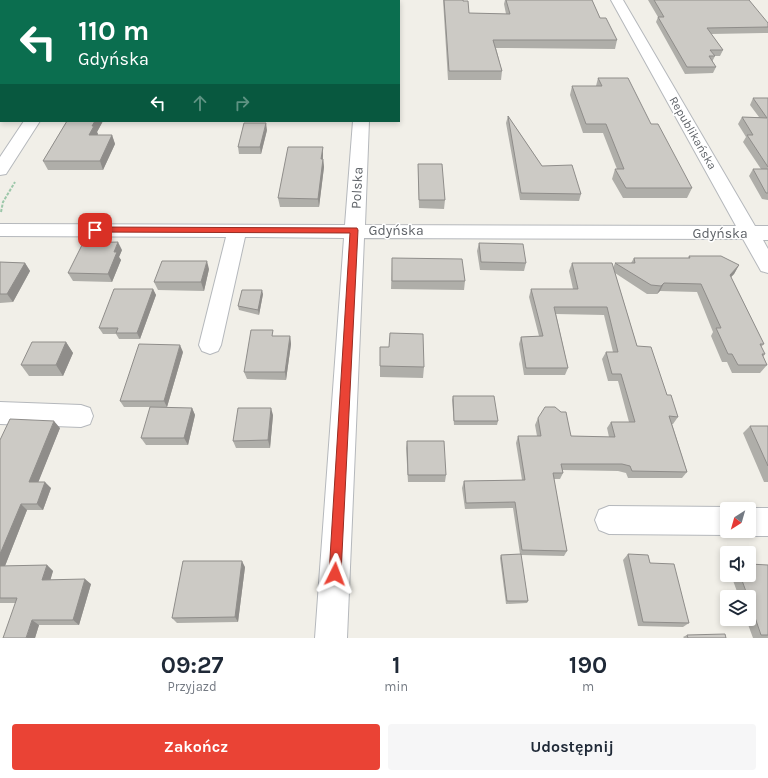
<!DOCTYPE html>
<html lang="pl">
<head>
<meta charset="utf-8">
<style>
	:root { --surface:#fff; --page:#f6f6f7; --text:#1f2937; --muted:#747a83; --accent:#ea4335 }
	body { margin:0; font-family:Karla,sans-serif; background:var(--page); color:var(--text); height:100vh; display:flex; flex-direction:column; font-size:15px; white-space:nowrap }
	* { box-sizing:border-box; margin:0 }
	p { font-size:13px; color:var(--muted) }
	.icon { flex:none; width:22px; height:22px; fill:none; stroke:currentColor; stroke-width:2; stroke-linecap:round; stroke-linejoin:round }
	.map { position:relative; height:638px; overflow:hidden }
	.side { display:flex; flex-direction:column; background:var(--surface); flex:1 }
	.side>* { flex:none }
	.banner { position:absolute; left:0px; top:0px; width:400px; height:122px; box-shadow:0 2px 6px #0003; background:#0b6e4f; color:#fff; overflow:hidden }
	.needle { width:26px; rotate:217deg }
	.fabs { position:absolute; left:720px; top:502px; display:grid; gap:8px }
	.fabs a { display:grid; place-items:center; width:36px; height:36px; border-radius:4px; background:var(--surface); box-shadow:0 2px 6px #0003; font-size:20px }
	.pin { position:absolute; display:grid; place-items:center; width:34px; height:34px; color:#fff; margin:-17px; border-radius:8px; box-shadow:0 2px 6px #0006 }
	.me { position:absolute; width:44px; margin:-22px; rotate:3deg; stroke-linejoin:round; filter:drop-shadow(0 0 3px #0008) }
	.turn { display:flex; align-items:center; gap:14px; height:84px; padding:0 12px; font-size:18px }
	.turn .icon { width:52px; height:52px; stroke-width:2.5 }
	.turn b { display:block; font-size:28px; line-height:34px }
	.lanes { display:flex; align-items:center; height:38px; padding:0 12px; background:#0003; justify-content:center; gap:20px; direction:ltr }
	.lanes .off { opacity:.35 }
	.eta { display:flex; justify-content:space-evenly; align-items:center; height:68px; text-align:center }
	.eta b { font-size:24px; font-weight:700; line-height:28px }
	.action { display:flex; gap:8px; margin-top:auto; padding:8px 12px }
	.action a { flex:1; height:46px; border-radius:4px; background:var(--accent); color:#fff; font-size:16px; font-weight:700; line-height:46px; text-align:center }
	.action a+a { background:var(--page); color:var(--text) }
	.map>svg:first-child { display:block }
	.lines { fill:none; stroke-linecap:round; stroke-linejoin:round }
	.minor-casing { stroke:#b5b8bc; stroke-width:2 }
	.path { stroke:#9cc7a9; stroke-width:2; stroke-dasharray:3 1.5; stroke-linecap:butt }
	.minor { fill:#fff; fill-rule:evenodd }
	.wall { fill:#afaea9 }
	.shaded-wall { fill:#8f8d8a }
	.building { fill:#cccac5; stroke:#8f8d8a }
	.route { fill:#ea4335; stroke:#982c22 }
	.labels { text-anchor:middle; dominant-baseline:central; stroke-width:3; stroke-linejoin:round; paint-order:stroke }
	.far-street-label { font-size:12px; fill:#5f6368; stroke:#fff }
	.street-label { font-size:14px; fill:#5f6368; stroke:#fff }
</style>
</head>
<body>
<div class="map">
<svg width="768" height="638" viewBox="0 0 768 638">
	<rect width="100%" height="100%" fill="#f1efe8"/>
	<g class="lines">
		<g class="minor-casing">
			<path id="minor" d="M362 0H374V1H362Z
				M611 0H623L755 226H768V240H763L768 249V273L761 271 743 239 364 238 347 638H315L344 238 245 237 221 345 218 351 210 354 202 351 199 345 226 237 0 236V224L345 225 353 121H369L365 225 736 226Z
				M24 121H40L6 174 0 175V157Z
				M0 402 81 405 90 408 93 416 90 424 81 427 0 424Z
				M609 506 727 507 731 509H727V531H736L727 535 609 534 599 530 595 520 599 510Z
				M749 508H768V536H749L739 532 749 531V509H747Z"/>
		</g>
		<path class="path" d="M1 212 3 202 15 182"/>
		<use href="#minor" class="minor"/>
	</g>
	<path class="wall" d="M0 0H73L74 1H1V44H0Z
		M443 0H463L469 13 506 14 504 4 505 0H592L600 18 617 40 615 49 496 48 502 71 501 80H448Z
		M648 0H749L768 27V33L711 34 723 50 720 56H714H715L712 62 716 67 713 73 685 74 656 22 658 17Z
		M1 45V87H0V46Z
		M598 78 651 124 692 188 687 198H623L612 179 615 169H617L603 133H583L570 95 572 86H596Z
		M753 98H768V200L762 199 749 176 753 169H761L743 142 746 137 738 124 742 117H759L750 105Z
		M508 116 542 166 581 194 579 201 520 200 506 123Z
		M67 121H103L97 132 98 134 97 135H112L115 144 103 170H48L43 161Z
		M267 130 261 154H239L238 147Z
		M323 155V159L324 167 319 207H280L278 198Z
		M418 164 445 200 444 209 419 208 418 172Z
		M479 243 526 263 524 271 480 270 477 251Z
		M122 250 119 257 121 260 112 282 73 281 68 273Z
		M689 256 739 265 734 274 731 277 764 344 761 347 765 354 763 357 767 365 760 373H732L727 362H722L711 336 713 332 697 292 660 291 657 294H647L615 273 637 346 667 395 678 417 673 424H672L687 472 682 478H628L626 473 618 471 562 470 563 473 560 479H554L567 551 564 556 521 555 528 601 527 603 506 604 500 558 501 555 520 554 513 508 465 509 462 488 464 481 522 480 516 443 518 436H537L535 425 538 418 571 436 609 437 607 428 611 422H629L618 381H608L602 359 606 352H613L604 315 556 314 568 368 565 375H524L519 344 521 337 539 336 529 297 531 289H573L569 271 572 263 613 268 615 263H631L634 258H688Z
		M392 258 465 281 464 290 391 289Z
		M0 262 25 263 30 271 13 302 0 303Z
		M209 269 204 291 158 290 154 282Z
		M153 289 156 295 140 339H119L116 334H103L99 328Z
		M263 294 259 315 239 310 238 306Z
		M274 336H290L291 344 286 380 247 379 244 372Z
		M66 342 73 353 63 376H29L21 365Z
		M380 347 424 367 423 378 380 377Z
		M183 352 167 407H124L120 401Z
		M453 396 498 421 497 425H454L452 400Z
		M192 408 195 415 188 445H146L141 438Z
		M273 415 270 448H236L233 441Z
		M750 426H768V482H764L743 433Z
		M60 428 38 482 51 488 43 510H27L5 566 47 565 53 571 50 580 91 584 79 625H39L35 638 16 603H0V440Z
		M407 441 446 475 445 482H408L406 448Z
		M628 554 650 563 689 623 683 627 638 626 623 560Z
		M768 565V638H753L746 619H749V597H739L731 575H749Z
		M245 567 238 622 177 623 172 618Z
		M687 635 726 638H684L683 637Z"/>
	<path class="shaded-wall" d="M67 0H73L74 1H67Z
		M95 121H103L97 132 98 134 93 143 89 135 92 126Z
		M266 123 267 130 261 154 260 147Z
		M112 135 115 144 103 170 100 161Z
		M323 147V155L322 167 321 159Z
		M323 159 324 167 319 207 318 199Z
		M118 242 122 250 119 257 121 260 112 282 108 274 114 252Z
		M207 261 209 269 204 291 201 282Z
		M25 263 30 271 13 302 7 294Z
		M739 265 734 274 725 283 730 275Z
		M664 283 660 291 657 294 661 286Z
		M153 289 156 295 140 339 137 333Z
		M262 290 263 294 259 315 258 310Z
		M290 336 291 344 286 380 285 372Z
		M66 342 73 353 63 376 56 365Z
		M180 345 183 352 167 407 164 401Z
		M192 408 195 415 188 445 184 438Z
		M271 408 273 415 270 448 268 440Z
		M54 421 60 428 36 488 29 482Z
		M45 482 51 488 43 510 37 504Z
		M21 504 27 510 3 571 0 569V554Z
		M242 561 245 567 238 622 235 617Z
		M47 565 53 571 49 585 42 580Z
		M85 579 91 584 79 625 73 620Z
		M32 620 39 625 35 638H26Z"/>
	<path class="building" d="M0 0H68L67 1H1V36H0Z
		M248 0H336V1H248Z
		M444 0H463V1H468L469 13 510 14 506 0H592L600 18H606L617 40H493L502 71H449Z
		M654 0H749L768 23V27L707 28 723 50H710L715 56H709L716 67H687L658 17H664Z
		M1 45V79H0V46Z
		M598 78H628L651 124H658L692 188H626L615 169H624L606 124H586L572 86H602Z
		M753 98H768V167L747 135H753L742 117 767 118Z
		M508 116 542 166 572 165 581 194 521 193Z
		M67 121H95L92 126H94L89 135H112L100 161H43Z
		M244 123H266L260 147H238Z
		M288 147H323L321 159H323L318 199 278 198Z
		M418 164H442L445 200H419Z
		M753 169H768V193H766Z
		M118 242 114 252H117L108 274 68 273 83 243Z
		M479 243 523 244 526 263 481 262Z
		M689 256H721L739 265 730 275 764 344H760L765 354H762L767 365H738L732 354H728L716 328H721L701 284 664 283 661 286 651 285 615 263H635L634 258H690Z
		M392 258 462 259 465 281H392Z
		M162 261H207L201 282H154Z
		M0 262 25 263 7 294H0Z
		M572 263H612L637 346 651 347 667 395H671L678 417 669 416 687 472 632 471 630 466 622 464H561L563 473H553L567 551 522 550 515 502 466 503 464 481 525 480 518 436H541L538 418 545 407H555L561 412H566L571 436 615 437 611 422H635L621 374H612L606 352H618L607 307H554L568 368H526L521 337 543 336 531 289H578Z
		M114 289H153L137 333H116L118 328H99Z
		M242 290H262L258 310 238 306Z
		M251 330H273L272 336H290L285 372H244Z
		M390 333 423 334 424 367 380 366V347H389Z
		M32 342H66L56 365H21Z
		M139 344 180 345 164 401H120Z
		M453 396H494L498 421H454Z
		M150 407 192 408 184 438H141Z
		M238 408H271L268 440 233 441Z
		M10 419 54 421 29 482H45L37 504H21L0 554V440Z
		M750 426H768V466Z
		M407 441H444L446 475H408Z
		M521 554 528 601H507L501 555Z
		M628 554 648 555 650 563 674 564 689 623 643 622Z
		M183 561H242L235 617 172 618Z
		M749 564 768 565V635H761L749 600V597H748L740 575H749Z
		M47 565 42 580 85 579 73 620H32L26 638H3L17 598H0V566Z
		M725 634 726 638H688L687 635Z"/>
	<path class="route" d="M95 227 357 228 358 230 341 574 339 579 335 581 330 579 329 574 350 233 92 232V228Z"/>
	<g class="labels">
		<g class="far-street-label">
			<text transform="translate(693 133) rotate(60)">Republikańska</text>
		</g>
		<g class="street-label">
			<text transform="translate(357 188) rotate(-87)">Polska</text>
			<text x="396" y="230">Gdyńska</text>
			<text x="720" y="233">Gdyńska</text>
		</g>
	</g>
</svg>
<div class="fabs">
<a><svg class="needle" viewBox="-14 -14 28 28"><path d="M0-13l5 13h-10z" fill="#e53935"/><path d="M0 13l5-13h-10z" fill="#747a83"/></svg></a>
<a><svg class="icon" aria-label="sound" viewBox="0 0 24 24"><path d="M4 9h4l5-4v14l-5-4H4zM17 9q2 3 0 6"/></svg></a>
<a><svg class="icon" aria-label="layers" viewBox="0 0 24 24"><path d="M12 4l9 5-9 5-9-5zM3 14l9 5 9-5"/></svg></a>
</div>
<div class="pin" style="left:95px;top:230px;background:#d93025"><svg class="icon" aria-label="arrive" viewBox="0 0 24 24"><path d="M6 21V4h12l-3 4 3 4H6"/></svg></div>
<svg class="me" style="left:335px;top:574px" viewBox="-20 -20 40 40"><path d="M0-17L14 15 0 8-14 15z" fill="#ea4335" stroke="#fff" stroke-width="4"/></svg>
<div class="banner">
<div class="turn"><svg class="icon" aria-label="left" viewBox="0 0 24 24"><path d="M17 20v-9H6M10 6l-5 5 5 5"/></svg><div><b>110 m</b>Gdyńska</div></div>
<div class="lanes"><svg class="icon" aria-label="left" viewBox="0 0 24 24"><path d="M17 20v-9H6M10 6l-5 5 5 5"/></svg><svg class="icon off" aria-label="ahead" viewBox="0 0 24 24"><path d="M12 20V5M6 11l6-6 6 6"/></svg><svg class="icon off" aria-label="right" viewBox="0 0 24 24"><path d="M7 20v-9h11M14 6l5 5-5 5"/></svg></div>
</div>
</div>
<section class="side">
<div class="eta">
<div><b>09:27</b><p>Przyjazd</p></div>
<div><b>1</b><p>min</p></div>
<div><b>190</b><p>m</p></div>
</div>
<div class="action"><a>Zakończ</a><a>Udostępnij</a></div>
</section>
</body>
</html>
